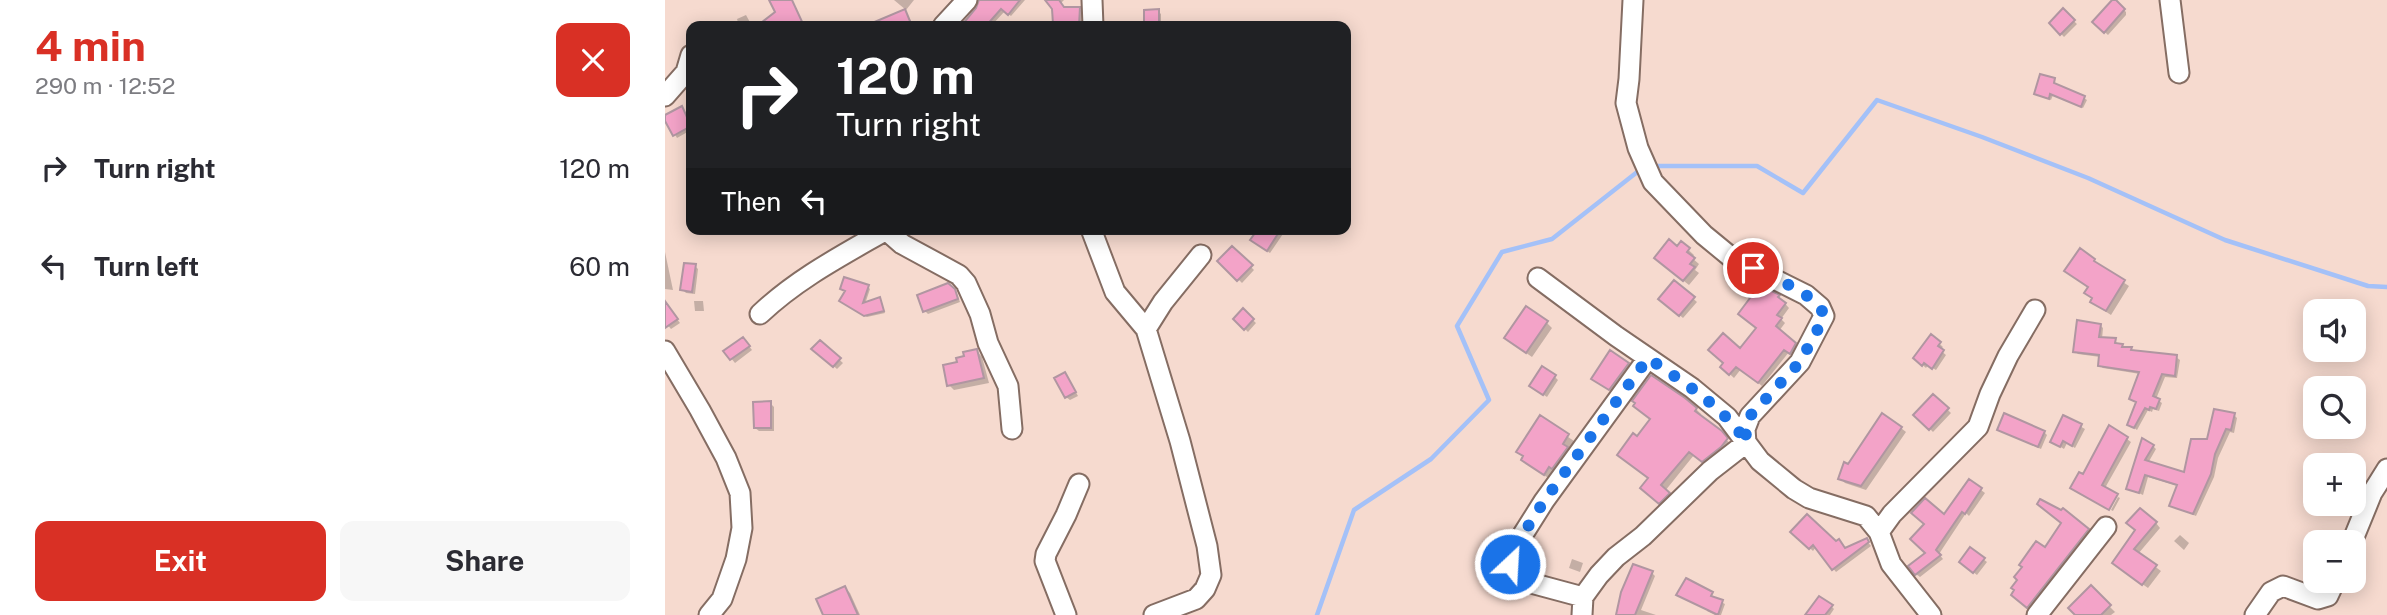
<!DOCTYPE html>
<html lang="en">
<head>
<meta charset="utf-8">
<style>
	:root { --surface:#fff; --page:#f7f7f7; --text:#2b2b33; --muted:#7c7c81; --accent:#d93025 }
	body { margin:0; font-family:"Public Sans",sans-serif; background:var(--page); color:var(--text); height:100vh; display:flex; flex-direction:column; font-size:26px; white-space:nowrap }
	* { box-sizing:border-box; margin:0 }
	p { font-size:23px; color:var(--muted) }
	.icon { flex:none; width:38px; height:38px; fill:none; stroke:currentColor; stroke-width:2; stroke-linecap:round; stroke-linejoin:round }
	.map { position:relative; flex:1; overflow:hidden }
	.side { display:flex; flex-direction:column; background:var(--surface); width:665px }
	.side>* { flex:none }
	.hud { position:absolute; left:21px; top:21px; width:665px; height:214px; border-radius:14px; box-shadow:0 4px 18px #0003; background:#202124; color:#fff; overflow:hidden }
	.tools { position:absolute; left:1638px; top:299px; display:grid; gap:14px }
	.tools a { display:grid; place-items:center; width:63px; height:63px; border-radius:14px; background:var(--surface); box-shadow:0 4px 18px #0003; font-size:35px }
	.pin { position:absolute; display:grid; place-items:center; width:60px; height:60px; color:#fff; margin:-30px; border:4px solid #fff; border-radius:50%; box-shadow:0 2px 7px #0007 }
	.me { position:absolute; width:77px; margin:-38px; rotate:25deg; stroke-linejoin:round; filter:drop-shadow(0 0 5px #0008) }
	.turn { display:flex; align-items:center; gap:24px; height:147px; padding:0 35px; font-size:32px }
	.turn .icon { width:91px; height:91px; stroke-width:2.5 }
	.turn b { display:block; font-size:49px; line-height:60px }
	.then { display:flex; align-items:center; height:66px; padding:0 35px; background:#0003; gap:14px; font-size:26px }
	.round { display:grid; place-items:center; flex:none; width:74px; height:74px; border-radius:14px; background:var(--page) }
	.headline { display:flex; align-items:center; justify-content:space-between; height:119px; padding:0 35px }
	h1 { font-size:42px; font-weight:700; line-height:52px; color:var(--accent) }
	.cta { display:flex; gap:14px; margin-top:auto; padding:14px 35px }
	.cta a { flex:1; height:80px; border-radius:14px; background:var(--accent); color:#fff; font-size:28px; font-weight:700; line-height:80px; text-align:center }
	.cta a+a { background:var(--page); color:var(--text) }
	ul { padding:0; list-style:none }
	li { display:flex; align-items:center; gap:21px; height:98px; padding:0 35px }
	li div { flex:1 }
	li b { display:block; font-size:26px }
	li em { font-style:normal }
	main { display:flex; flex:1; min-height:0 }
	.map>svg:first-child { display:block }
	.shadow { fill:#0003 }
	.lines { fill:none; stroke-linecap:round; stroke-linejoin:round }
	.stream { stroke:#a4c1f8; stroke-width:4.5 }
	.building { fill:#f3a3c8; stroke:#b096a1; stroke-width:2 }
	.minor-casing { stroke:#856d63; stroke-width:23 }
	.minor { stroke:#fff; stroke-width:19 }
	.route { stroke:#1a73e8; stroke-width:12; stroke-dasharray:0 21.6 }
</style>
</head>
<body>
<main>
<section class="side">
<div class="headline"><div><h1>4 min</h1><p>290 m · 12:52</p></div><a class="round" style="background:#d93025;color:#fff"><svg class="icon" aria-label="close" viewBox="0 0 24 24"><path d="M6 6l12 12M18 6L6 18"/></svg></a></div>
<ul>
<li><svg class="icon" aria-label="right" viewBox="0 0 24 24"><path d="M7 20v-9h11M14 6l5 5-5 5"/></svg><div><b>Turn right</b></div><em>120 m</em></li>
<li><svg class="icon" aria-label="left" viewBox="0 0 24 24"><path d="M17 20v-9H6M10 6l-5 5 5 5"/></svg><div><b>Turn left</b></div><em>60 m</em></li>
</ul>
<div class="cta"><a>Exit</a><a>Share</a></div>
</section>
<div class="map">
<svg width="1722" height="615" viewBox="0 0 1722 615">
	<rect width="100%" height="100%" fill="#f6dacf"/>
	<path class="shadow" d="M229 0H249L241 10Z
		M323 0H360L346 16 340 11 326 26H304L301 23Z
		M384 0H399L391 8 414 9 417 11 416 26H390L389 7Z
		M1449 0 1461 12V15L1443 35 1429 22Z
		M240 11 249 26H214L212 23Z
		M493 11 496 14V26H482Z
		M1398 11 1412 24 1399 37 1386 23Z
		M81 15 87 26H74L72 19Z
		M1389 80 1391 86 1419 98 1422 100 1418 108 1388 95 1386 100 1371 94Z
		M16 108 26 124V130L12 138 0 117Z
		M256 229H271L268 234Z
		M595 229H625L622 233 620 231 605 253 590 243Z
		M1016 243 1029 255 1027 258 1034 264 1030 270 1034 273 1024 285 996 263Z
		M569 250 589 270 577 283 555 261Z
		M0 252 8 290 0 289Z
		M1429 260 1433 266 1464 286 1446 315 1432 306 1427 301 1429 299 1424 288 1406 275Z
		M30 266 33 269 30 294 21 293 17 289Z
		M1009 282 1032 302 1018 318 999 302Z
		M283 285 292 294 295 302 263 314 260 311Z
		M1089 285 1114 297 1124 308 1116 319 1120 323 1114 331 1134 348 1130 357 1124 352 1097 386 1076 369 1069 378 1057 367 1093 328 1087 298Z
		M203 287 205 289 200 304 215 299 220 313 202 317 178 302Z
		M29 301H38L39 311H30Z
		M0 303 15 323 6 329 0 322Z
		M578 311 591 323 583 332 570 319Z
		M882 323 887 328 867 357 847 343Z
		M1435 325 1438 328 1437 339 1450 340 1453 345 1466 349 1470 353 1511 357 1515 360 1512 378 1500 377 1491 399 1497 403 1494 411 1488 409 1487 412 1483 410 1472 430 1464 424 1472 403 1466 399 1475 374 1438 368 1434 365 1435 357 1413 354 1410 351Z
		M1266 336 1278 347 1275 350 1281 355 1271 370 1263 365 1261 368 1250 358Z
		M81 342 87 350 70 363 61 352Z
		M155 342 178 363 172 369 149 349Z
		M312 351 317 357 324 383 289 390 284 385 294 364Z
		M945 352 967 367 948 392 931 382Z
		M890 377 893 380 882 397 870 389Z
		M403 378 413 396 405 400 401 397Z
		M1268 396 1286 413 1268 432 1251 415Z
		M105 403 109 407V431H94L90 428Z
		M1031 409 1036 414 1034 416 1066 444 1043 465 1029 455 1000 491 1008 498 999 507 982 493 985 478 973 439Z
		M1569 415 1572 418 1569 433 1565 432 1553 458 1549 477 1531 516 1506 505 1513 486 1483 477 1478 495 1463 488 1488 446 1491 449 1483 463 1520 474 1543 441Z
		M1399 417 1420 429 1410 448 1402 443 1399 449 1387 442Z
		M875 418 909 441 903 450 907 454 885 479 863 465 854 452Z
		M1445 427 1466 442 1440 488 1419 476Z
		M1236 428 1241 432 1201 490 1180 483 1175 478 1184 466Z
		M1334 430 1379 432 1382 435 1376 449Z
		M1304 481 1320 493 1304 516 1301 513 1274 554 1278 559 1255 577 1251 574 1262 553 1261 524 1279 517Z
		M1453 497 1455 498 1448 511 1446 510Z
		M1491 523 1495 528 1473 554 1496 571 1483 588 1453 567Z
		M1422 531 1426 534 1366 610 1351 598 1381 549Z
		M1128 532 1181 549 1201 540 1206 546 1171 572 1151 547 1148 551Z
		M1515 535 1524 543 1519 550 1509 541Z
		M907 559 918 563 915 572 904 568Z
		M1318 559 1322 562 1312 575 1299 565Z
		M987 573 990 576 976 610 991 615H952Z
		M180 588 185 593 195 615H159Z
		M1426 588 1450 612 1446 615H1412Z
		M1046 597 1060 604 1056 615H1050L1042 611Z
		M1167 607 1169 609 1165 615H1143Z"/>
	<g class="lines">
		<path class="stream" d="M987 166H1092L1138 193 1212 100 1317 137 1423 178 1560 240 1703 286 1722 287
			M652 615 689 510 766 459 824 400 792 326 837 252 887 239 976 169"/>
	</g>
	<path class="building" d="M104 0H127L139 26H92L110 12Z
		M314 0H355L343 15 336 9 321 26H296L311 8Z
		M380 0H394L399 7H415L414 26H400V23L388 24 387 9Z
		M1447 0H1451L1460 9 1439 33 1427 22Z
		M1398 8 1410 20 1395 35 1384 23Z
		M240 9 247 26H200Z
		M494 9V25L479 26V10Z
		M1375 74 1390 78 1389 83 1420 96 1416 107 1385 94 1384 99 1369 94Z
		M17 106 26 126 8 136 0 121V115Z
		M593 229H616L602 251 585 240Z
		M1004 239 1012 246 1016 241 1025 248 1022 252 1030 258 1025 264 1030 267 1018 281 989 258Z
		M567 246 588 265 572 281 552 261Z
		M1415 248 1430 259 1429 261 1460 280 1441 311 1425 302 1427 298 1419 293 1423 287 1399 271Z
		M19 263 31 264 27 292 15 290Z
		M179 277 204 285 198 303 215 297 219 311 199 316 174 301 180 291 175 289Z
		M1009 280 1030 297 1014 316 993 299Z
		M1088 282 1115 295 1113 297 1121 303 1112 315 1117 318 1111 326 1131 343 1125 354 1119 350 1093 383 1071 367 1064 375 1055 367 1058 363 1043 350 1058 333 1075 348 1091 328 1073 314 1085 298 1080 294Z
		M283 283 290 289 293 299 258 312 252 295Z
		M0 301 13 319 0 328Z
		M861 306 883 321 861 353 839 338Z
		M578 308 589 319 579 330 568 319Z
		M1412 320 1436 324 1434 337 1451 338 1450 343 1458 344 1457 347H1467L1466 350 1512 355 1510 376 1497 374 1488 396 1495 399 1491 409 1485 407 1484 410 1480 408 1469 428 1462 425 1471 402 1464 399 1474 372 1433 366 1434 355 1408 352Z
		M1266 334 1276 342 1273 346 1279 350 1267 369 1259 363 1257 366 1248 358Z
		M78 337 85 346 65 360 58 351Z
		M155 340 176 358 168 367 146 349Z
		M312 349 319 378 282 386 278 365 292 362 291 358 299 356 298 352Z
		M945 350 964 363 944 390 926 379Z
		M877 366 891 375 878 395 864 386Z
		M400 372 411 392 400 398 389 378Z
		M986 375 1020 398 1032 408 1030 411 1057 431 1063 438 1056 447 1037 462 1024 452 996 485 1005 493 994 504 975 488 983 478 952 455 968 433 972 436 985 419 968 406 970 403 967 401Z
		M1268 394 1284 408 1264 430 1248 415Z
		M106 401V428H89L88 402Z
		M1549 409 1570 413 1566 430 1561 429 1550 454 1546 474 1528 514 1504 506 1512 485 1480 475 1474 493 1461 489 1477 438 1489 445 1480 460 1519 472 1526 439H1542Z
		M1217 413 1237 427 1196 486 1173 479 1179 462 1183 464Z
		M1339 413 1380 431 1373 447 1332 430Z
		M875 415 904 434 898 444 903 447 887 469 884 467 879 475 856 460 858 456 851 452Z
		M1398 415 1417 424 1407 446 1398 441 1395 447 1385 442Z
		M1444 425 1463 437 1437 485 1453 494 1444 510 1405 488 1414 472 1418 474Z
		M1304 479 1317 488 1300 514 1297 512 1271 550 1276 555 1250 575 1243 566 1260 553 1245 539 1259 524 1246 513 1260 498 1279 514Z
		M1375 499 1396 510 1398 508 1424 529 1362 608 1346 595 1349 590 1346 588 1352 580 1349 577 1357 567 1354 565 1371 541 1380 547 1396 523 1372 504Z
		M1475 508 1492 522 1469 549 1492 565 1477 585 1447 563 1470 530 1461 523Z
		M1142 514 1171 541 1174 539 1180 548 1202 538 1204 542 1167 570 1148 545 1144 549 1125 532Z
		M1305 547 1320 558 1308 573 1294 562Z
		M968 564 988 571 970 615H951L956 592Z
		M1021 578 1048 592 1046 596 1058 600 1053 615 1011 595Z
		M1426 585 1446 605 1436 615H1410L1403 608Z
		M180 586 193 615H158L151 599Z
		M1154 596 1168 605 1160 615H1140Z"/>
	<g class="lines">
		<g class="minor-casing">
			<path id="minor" d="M427 0 428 26
				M1505 0 1514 73
				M278 26 302 0
				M0 96 21 72 26 55
				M426 229 450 292 481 329 515 441 542 546 546 575 540 589 531 599 489 615
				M221 230 237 244 294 275 301 283 315 314 323 343 343 386 347 429
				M873 278 951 336 1027 388 1062 417 1095 461 1129 489 1144 498 1201 516 1214 532 1226 564 1266 615
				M95 314C133 278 178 255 223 229
				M481 329 498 302 536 255
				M0 351 35 410 61 458 75 493 77 528 71 559 57 599 44 615
				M1214 532 1227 514 1313 427 1325 394 1343 356 1370 310
				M1687 542 1707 493 1722 469
				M918 597 851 579 846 575 845 564 850 547 879 501 983 358
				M401 615 380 561 381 554 401 515 414 484
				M917 615 918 597 934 575 951 557 978 536 1045 471 1081 443 1080 429 1085 416 1135 362 1159 316 1155 307 1141 295 1067 258 1039 235 988 182 973 148 961 103 964 79 968 0
				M1372 615 1441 527
				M1590 615 1606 592 1618 586 1653 599 1663 596 1670 581"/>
		</g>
		<use href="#minor" class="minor"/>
	</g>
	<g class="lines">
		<path class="route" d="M845 564 850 547 879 501 983 358C1019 383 1058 406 1082 443L1080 429 1085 416 1135 362 1160 316C1145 289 1113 282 1088 268"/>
	</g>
</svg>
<div class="tools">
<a><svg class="icon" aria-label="sound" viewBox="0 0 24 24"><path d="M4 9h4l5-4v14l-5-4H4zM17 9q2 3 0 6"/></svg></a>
<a><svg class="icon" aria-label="search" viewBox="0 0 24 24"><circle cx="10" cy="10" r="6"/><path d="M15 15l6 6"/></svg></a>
<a>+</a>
<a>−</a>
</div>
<div class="pin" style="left:1088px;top:268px;background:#d93025"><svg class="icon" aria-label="arrive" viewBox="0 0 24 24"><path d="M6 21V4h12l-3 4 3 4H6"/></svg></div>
<svg class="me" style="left:845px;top:564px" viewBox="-20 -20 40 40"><circle r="17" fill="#1a73e8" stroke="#fff" stroke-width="3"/><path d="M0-11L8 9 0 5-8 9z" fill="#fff"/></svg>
<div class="hud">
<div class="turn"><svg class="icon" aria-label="right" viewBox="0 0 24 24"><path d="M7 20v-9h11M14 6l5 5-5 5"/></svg><div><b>120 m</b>Turn right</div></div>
<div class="then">Then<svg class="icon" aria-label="left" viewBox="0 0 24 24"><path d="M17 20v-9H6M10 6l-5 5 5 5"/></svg></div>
</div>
</div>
</main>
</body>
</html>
